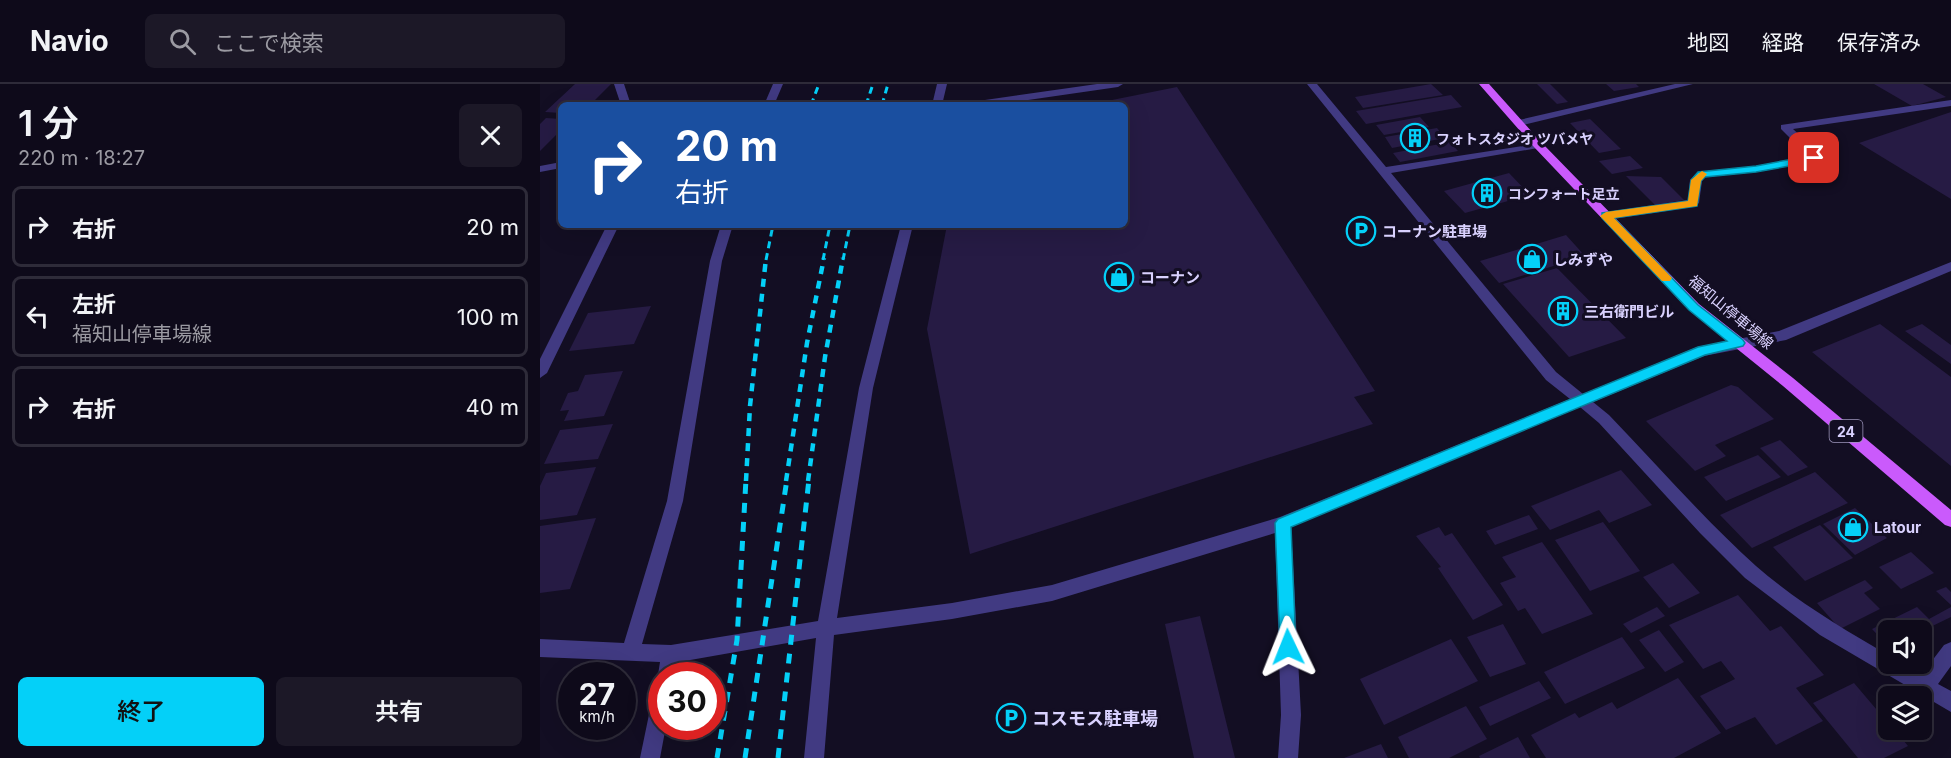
<!DOCTYPE html>
<html lang="ja">
<head>
<meta charset="utf-8">
<style>
	:root { --surface:#0e0a1a; --page:#1c1827; --text:#f1f3f6; --muted:#9b9aa2; --line:#2e2b39; --accent:#04d0f8 }
	body { margin:0; font-family:Inter,"Noto Sans JP",sans-serif; background:var(--page); color:var(--text); height:100vh; display:flex; flex-direction:column; font-size:22px; white-space:nowrap }
	* { box-sizing:border-box; margin:0 }
	p { font-size:20px; color:var(--muted) }
	.icon { flex:none; width:33px; height:33px; fill:none; stroke:currentColor; stroke-width:2; stroke-linecap:round; stroke-linejoin:round }
	.map { position:relative; flex:1; overflow:hidden }
	.drawer { display:flex; flex-direction:column; background:var(--surface); width:540px }
	.drawer>* { flex:none }
	.hud { position:absolute; left:18px; top:18px; width:570px; height:126px; border-radius:9px; box-shadow:0 6px 24px #0002,0 0 0 2px var(--line); background:#1a4fa0; color:#fff; overflow:hidden }
	.buttons { position:absolute; left:1338px; top:536px; display:grid; gap:12px }
	.buttons a { display:grid; place-items:center; width:54px; height:54px; border-radius:9px; background:var(--surface); box-shadow:0 6px 24px #0002,0 0 0 2px var(--line); font-size:30px }
	.speed { position:absolute; left:18px; top:578px; display:flex; gap:12px; font-size:30px; font-weight:700; text-align:center }
	.speed>* { display:grid; place-content:center; width:78px; height:78px; border-radius:50%; background:var(--surface); box-shadow:0 6px 24px #0002,0 0 0 2px var(--line); line-height:1 }
	.speed small { font-size:15px; font-weight:400 }
	.speed .limit { border:9px solid #d22; background:#fff; color:#111 }
	.pin { position:absolute; display:grid; place-items:center; width:51px; height:51px; color:#fff; margin:-26px; border-radius:12px; box-shadow:0 3px 9px #0006 }
	.me { position:absolute; width:66px; margin:-33px; rotate:358deg; stroke-linejoin:round; filter:drop-shadow(0 0 4px #0008) }
	.turn { display:flex; align-items:center; gap:21px; height:126px; padding:0 18px; font-size:27px }
	.turn .icon { width:78px; height:78px; stroke-width:2.5 }
	.turn b { display:block; font-size:42px; line-height:51px }
	.round { display:grid; place-items:center; flex:none; width:63px; height:63px; border-radius:9px; background:var(--page) }
	.summary { display:flex; align-items:center; justify-content:space-between; height:102px; padding:0 18px }
	h1 { font-size:36px; font-weight:600; line-height:45px }
	.cta { display:flex; gap:12px; margin-top:auto; padding:12px 18px }
	.cta a { flex:1; height:69px; border-radius:9px; background:var(--accent); color:#111; font-size:24px; font-weight:600; line-height:69px; text-align:center }
	.cta a+a { background:var(--page); color:var(--text) }
	ul { padding:0; list-style:none }
	li { display:flex; align-items:center; gap:18px; height:81px; margin:0 12px 9px; padding:0 6px; border:3px solid var(--line); border-radius:9px }
	li div { flex:1 }
	li b { display:block; font-size:22px }
	li em { font-style:normal }
	header { display:flex; align-items:center; gap:36px; box-sizing:border-box; height:84px; padding:0 30px; background:var(--surface); border-bottom:2px solid var(--line) }
	header strong { font-size:28px }
	nav { display:flex; gap:33px; margin-inline-start:auto; font-size:21px }
	.search { width:420px; height:54px; background:var(--page); display:flex; align-items:center; gap:15px; box-sizing:border-box; padding:0 21px; border-radius:9px; color:var(--muted); font-size:22px }
	main { display:flex; flex:1; min-height:0 }
	.map>svg:first-child { display:block }
	.building { fill:#261b44 }
	.lines { fill:none; stroke-linecap:round; stroke-linejoin:round }
	.minor { fill:#413a82; fill-rule:evenodd }
	.major { fill:#ca5afc; fill-rule:evenodd }
	.rail-far2 { stroke:#04d0f8; stroke-width:3; stroke-dasharray:7 5; stroke-linecap:butt }
	.rail-far1 { stroke:#04d0f8; stroke-width:4.5; stroke-dasharray:8 7; stroke-linecap:butt }
	.rail { stroke:#04d0f8; stroke-width:5; stroke-dasharray:10 9; stroke-linecap:butt }
	.route { fill:#04d0f8; stroke:#0387a1; stroke-width:1.5 }
	.slow { fill:#f59e0b }
	.labels { text-anchor:middle; dominant-baseline:central; stroke-width:6; stroke-linejoin:round; paint-order:stroke }
	.far-poi-label { font-size:14px; font-weight:bold; fill:#d9d1fe; stroke:#130e23; text-anchor:start }
	.shield { fill:#130e23; stroke:#9e96bc; stroke-width:1.5 }
	.shield-label { font-size:14px; font-weight:bold; fill:#d9d1fe }
	.poi-label { font-size:15px; font-weight:bold; fill:#d9d1fe; stroke:#130e23; text-anchor:start }
	.street-label { font-size:15px; fill:#d9d1fe; stroke:#130e23 }
	.near-poi-label { font-size:18px; font-weight:bold; fill:#d9d1fe; stroke:#130e23; text-anchor:start }
</style>
</head>
<body>
<header>
<strong>Navio</strong>
<div class="search"><svg class="icon" aria-label="search" viewBox="0 0 24 24"><circle cx="10" cy="10" r="6"/><path d="M15 15l6 6"/></svg>ここで検索</div>
<nav><a>地図</a><a>経路</a><a>保存済み</a></nav>
</header>
<main>
<section class="drawer">
<div class="summary"><div><h1>1 分</h1><p>220 m · 18:27</p></div><a class="round"><svg class="icon" aria-label="close" viewBox="0 0 24 24"><path d="M6 6l12 12M18 6L6 18"/></svg></a></div>
<ul>
<li><svg class="icon" aria-label="right" viewBox="0 0 24 24"><path d="M7 20v-9h11M14 6l5 5-5 5"/></svg><div><b>右折</b></div><em>20 m</em></li>
<li><svg class="icon" aria-label="left" viewBox="0 0 24 24"><path d="M17 20v-9H6M10 6l-5 5 5 5"/></svg><div><b>左折</b><p>福知山停車場線</p></div><em>100 m</em></li>
<li><svg class="icon" aria-label="right" viewBox="0 0 24 24"><path d="M7 20v-9h11M14 6l5 5-5 5"/></svg><div><b>右折</b></div><em>40 m</em></li>
</ul>
<div class="cta"><a>終了</a><a>共有</a></div>
</section>
<div class="map">
<svg width="1411" height="674" viewBox="0 0 1411 674">
	<rect width="100%" height="100%" fill="#130e23"/>
	<path class="building" d="M35 0H71L50 21H21V29L5 28Z
		M891 0 903 11 823 24 815 13Z
		M997 0H1010L1028 18 1017 20Z
		M1066 0H1096L1099 3 1074 7Z
		M1334 0H1383L1406 13 1372 22Z
		M637 3 835 307 814 313 833 340 430 470 387 245 407 141H585V21L552 20Z
		M911 11 922 23 826 40 816 27Z
		M1411 28V115L1319 59Z
		M880 33 889 43 844 51 836 41Z
		M6 34 21 35V46L0 67V40Z
		M1050 35 1081 65 1059 69 1030 39Z
		M897 44 905 54 852 64 845 53Z
		M910 58 918 67 860 78 853 69Z
		M1090 72 1103 84 1072 90 1059 77Z
		M969 89 990 111 925 129 904 107Z
		M1086 92 1121 93 1144 116 1115 121Z
		M1026 151 1045 172 959 199 940 177Z
		M1017 184 1086 254 1029 273 963 200Z
		M111 222 94 260 29 267 48 229Z
		M1340 240 1411 293V382L1272 268Z
		M1382 240 1411 261V280L1365 247Z
		M83 287 64 332 24 337 29 326 20 327 28 309 38 307 45 291Z
		M1191 301 1198 303 1234 335 1175 361 1186 372 1155 387 1106 337Z
		M73 340 58 375 4 380 20 346Z
		M1240 356 1268 383 1248 392 1220 364Z
		M1218 371 1241 393 1186 417 1164 393Z
		M56 383 37 431 0 436V402L6 389Z
		M1081 386 1112 421 1069 439 1059 426 1010 446 991 422Z
		M1275 388 1308 419 1212 464 1180 431Z
		M1315 424 1347 454 1315 471 1283 440Z
		M989 431 998 445 955 461 946 447Z
		M56 434 30 505 0 509V442Z
		M1063 438 1100 487 1050 507 1015 456Z
		M1280 441 1313 474 1265 497 1233 463Z
		M899 443 905 452 912 449 963 521 933 536 898 484 901 483 876 452Z
		M1002 458 1053 530 1002 550 985 524 978 527 960 499 976 493 962 473Z
		M1371 468 1394 489 1361 505 1339 483Z
		M1133 479 1160 509 1129 524 1103 493Z
		M1325 496 1333 504 1324 509 1340 525 1300 545 1277 519Z
		M1406 503 1411 508V521L1396 507Z
		M1198 511 1230 547 1241 542 1284 591 1256 604 1283 637 1236 661 1215 633 1186 646 1160 612 1195 595 1181 577 1163 585 1129 541Z
		M1117 523 1125 532 1091 549 1083 540Z
		M1377 523 1389 535 1411 523V533L1382 547 1348 546V562L1332 545Z
		M660 532 695 674H654L625 540Z
		M963 540 986 580 950 593 927 553Z
		M1119 546 1144 578 1125 588 1099 556Z
		M1082 553 1105 584 1025 620 1004 588Z
		M911 555 938 597 844 641 820 595Z
		M1138 594 1181 649 1134 674H1006L991 651 1035 629 1039 634 1072 618 1077 625Z
		M999 597 1011 614 950 642 939 623Z
		M1314 599 1348 639V645H1354L1368 662 1344 674H1318L1273 619Z
		M926 622 947 655 909 674H869L858 653Z
		M978 653 990 674H940L939 672Z
		M841 660 848 674H804Z"/>
	<g class="lines">
		<path class="minor" d="M74 0H84L91 21H81Z
			M233 0H243L234 21H224Z
			M397 0H407L402 21H392Z
			M557 0H583L578 3 453 21H426L431 18Z
			M767 0H777L846 83 1002 59 1003 61 998 64 851 89 1016 288 1043 310 1157 263 1239 247 1411 178V187L1246 256 1164 272 1053 318 1069 331C1117 381 1164 435 1216 482 1256 517 1303 545 1348 571V579H1362L1382 590 1404 561 1411 558V582L1398 600 1411 607V628L1280 551 1205 494 1160 449 1059 339 1040 323 751 443 761 631 758 674H738L741 631 735 449 512 517 412 535 294 551 284 674H264L276 554 139 578 136 591H122V598L118 591 120 578 0 573V555L84 559 127 417 170 177 181 141H193L182 177 143 417 102 560 131 561 278 537 319 304 361 141H373L333 304 297 534 412 519 512 501 740 433 1030 315 1006 296Z
			M1135 0H1153L979 42 974 39 979 36Z
			M1411 16V22L1253 45 1278 68V76L1216 88 1165 93 1162 97 1159 119 1153 123 1066 136 1060 132 1066 128 1148 116 1150 96 1158 88 1216 82 1268 72 1241 45V41Z
			M21 78V84L0 88V82Z
			M67 141H79L7 289 0 294V275Z
			M122 607V642H126L120 674H100L112 616 115 609Z"/>
		<path class="major" d="M939 0H949L1002 59 1159 220 1253 294 1411 426V443L1405 441 1243 302 1149 226 994 63Z"/>
		<path class="rail-far2" d="M271 21 279 0
			M326 21 333 0
			M342 21 348 0
			M226 176 233 141
			M283 176 290 141
			M303 176 310 141"/>
		<path class="rail-far1" d="M206 397 210 322 226 174
			M246 397 267 259 284 174
			M268 397 285 273 303 174"/>
		<path class="rail" d="M177 674 197 556 206 395
			M205 674 247 395
			M238 674 269 395"/>
	</g>
	<path class="route" d="M1274 71 1279 74 1278 77 1216 88 1165 93 1161 97 1157 122 1074 134 1158 221 1203 256 1205 259 1203 262 1165 271 751 443 756 563 754 569 748 571 742 569 740 563 735 439 738 435 1158 263 1187 257 1149 226 1062 134V129L1148 117 1151 96 1158 88 1216 82Z"/>
	<path class="slow" d="M1162 87 1167 90 1161 97 1157 122 1074 134 1132 194 1130 197H1122L1060 132 1066 128 1148 117 1151 96Z"/>
	<defs>
		<g id="building-ring" transform="scale(1.5)"><circle r="9.5" fill="#130e23" stroke="#04d0f8" stroke-width="1.5"/><path d="M-4-6H4V6H1V3H-1V6H-4ZM-2.5-4.3h1.7v1.8h-1.7ZM.8-4.3h1.7v1.8H.8ZM-2.5-1h1.7V.8h-1.7ZM.8-1h1.7V.8H.8Z" fill="#04d0f8"/></g>
		<g id="parking-ring" transform="scale(1.5)"><circle r="9.5" fill="#130e23" stroke="#04d0f8" stroke-width="1.5"/><path d="M-3.5-5.5H1a3.5 3.5 0 0 1 0 7H-1V5.5H-3.5ZM-1-3.4V-.6H.8a1.4 1.4 0 0 0 0-2.8Z" fill="#04d0f8"/></g>
		<g id="shop-ring" transform="scale(1.5)"><circle r="9.5" fill="#130e23" stroke="#04d0f8" stroke-width="1.5"/><path d="M-5-2.5h2.3a2.7 3.5 0 0 1 5.4 0H5L5.5 6h-11ZM-1.5-2.5h3a1.5 2.3 0 0 0-3 0Z" fill="#04d0f8"/></g>
	</defs>
	<g fill-rule="evenodd">
		<use href="#building-ring" x="875" y="54"/>
		<use href="#building-ring" x="947" y="109"/>
		<use href="#parking-ring" x="821" y="147"/>
		<use href="#shop-ring" x="992" y="175"/>
		<use href="#shop-ring" x="579" y="193"/>
		<use href="#building-ring" x="1023" y="227"/>
		<use href="#shop-ring" x="1313" y="443"/>
		<use href="#parking-ring" x="471" y="634"/>
	</g>
	<g class="labels">
		<g class="far-poi-label">
			<text x="896" y="54">フォトスタジオ ツバメヤ</text>
			<text x="968" y="109">コンフォート足立</text>
		</g>
		<rect class="shield" x="1289.5" y="336" width="33" height="22" rx="4.5"/>
		<g class="shield-label">
			<text x="1306" y="347">24</text>
		</g>
		<g class="poi-label">
			<text x="842" y="147">コーナン駐車場</text>
			<text x="1013" y="175">しみずや</text>
			<text x="600" y="193">コーナン</text>
			<text x="1044" y="227">三右衛門ビル</text>
			<text x="1334" y="443">Latour</text>
		</g>
		<g class="street-label">
			<text transform="translate(1191 228) rotate(40)">福知山停車場線</text>
		</g>
		<g class="near-poi-label">
			<text x="492" y="634">コスモス駐車場</text>
		</g>
	</g>
</svg>
<div class="buttons">
<a><svg class="icon" aria-label="sound" viewBox="0 0 24 24"><path d="M4 9h4l5-4v14l-5-4H4zM17 9q2 3 0 6"/></svg></a>
<a><svg class="icon" aria-label="layers" viewBox="0 0 24 24"><path d="M12 4l9 5-9 5-9-5zM3 14l9 5 9-5"/></svg></a>
</div>
<div class="speed"><div>27<small>km/h</small></div><div class="limit">30</div></div>
<div class="pin" style="left:1274px;top:74px;background:#d93025"><svg class="icon" aria-label="arrive" viewBox="0 0 24 24"><path d="M6 21V4h12l-3 4 3 4H6"/></svg></div>
<svg class="me" style="left:748px;top:563px" viewBox="-20 -20 40 40"><path d="M0-17L14 15 0 8-14 15z" fill="#04d0f8" stroke="#fff" stroke-width="4"/></svg>
<div class="hud">
<div class="turn"><svg class="icon" aria-label="right" viewBox="0 0 24 24"><path d="M7 20v-9h11M14 6l5 5-5 5"/></svg><div><b>20 m</b>右折</div></div>
</div>
</div>
</main>
</body>
</html>
